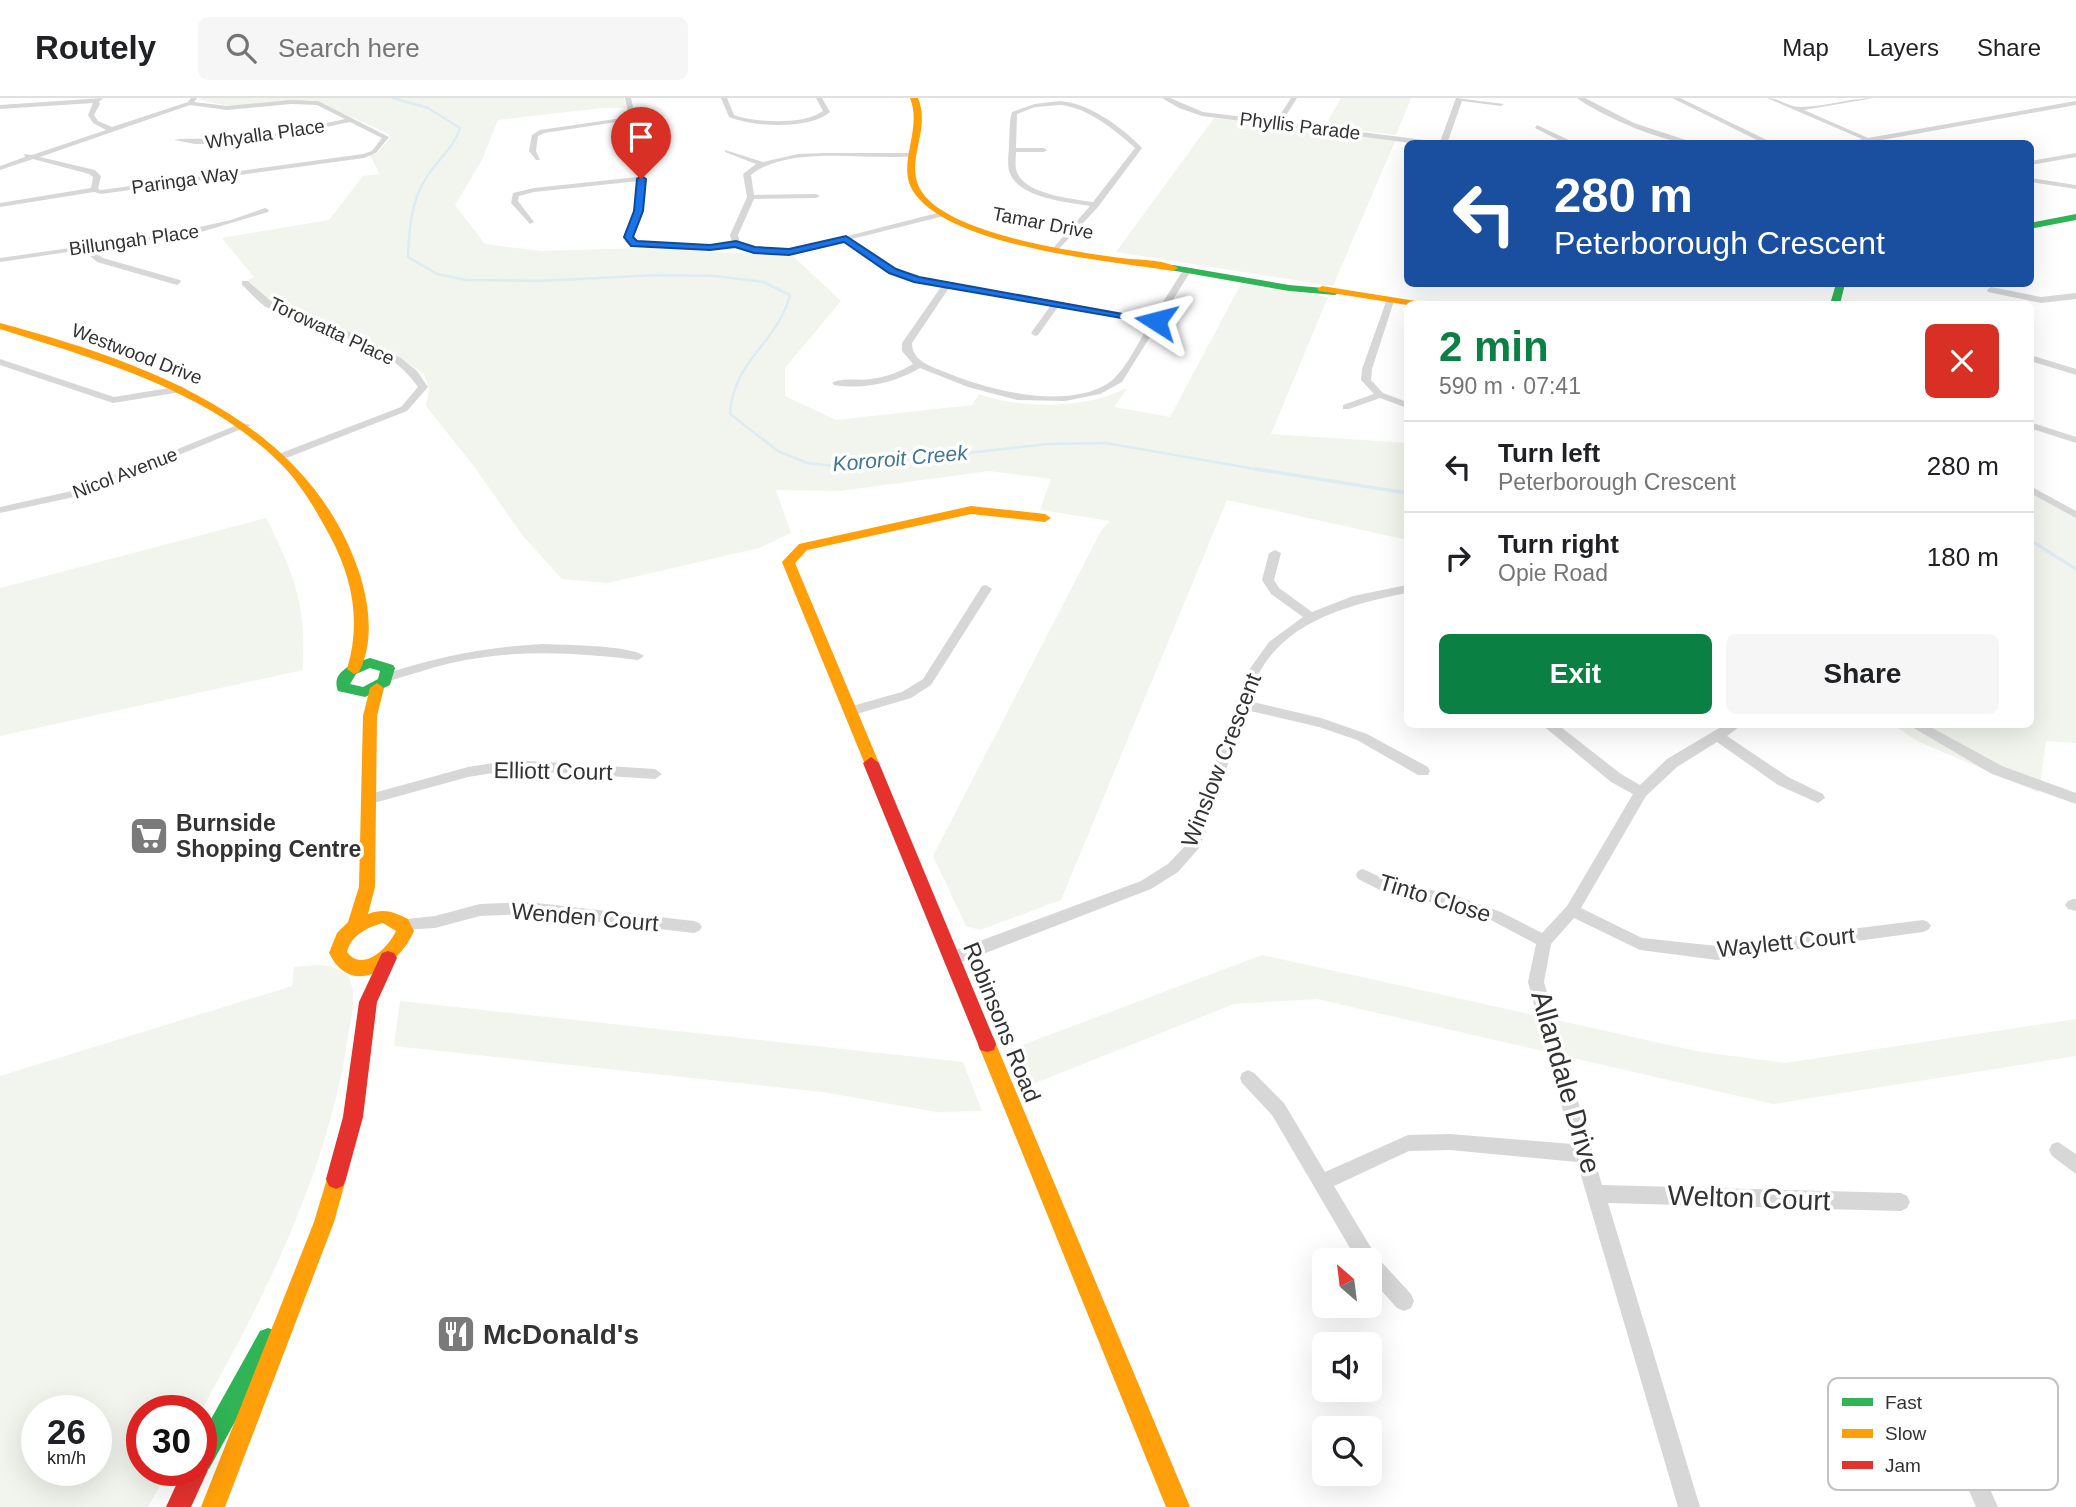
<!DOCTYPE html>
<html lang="en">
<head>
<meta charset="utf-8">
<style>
	:root { --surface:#fff; --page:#f6f6f6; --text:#202124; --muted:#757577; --line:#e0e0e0; --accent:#0b8043 }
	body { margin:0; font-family:Helvetica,sans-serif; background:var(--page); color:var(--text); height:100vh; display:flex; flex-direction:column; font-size:26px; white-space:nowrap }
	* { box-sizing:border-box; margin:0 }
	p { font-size:23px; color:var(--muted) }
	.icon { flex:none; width:38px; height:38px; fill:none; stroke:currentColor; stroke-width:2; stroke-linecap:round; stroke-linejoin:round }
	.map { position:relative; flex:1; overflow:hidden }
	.sheet { position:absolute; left:1404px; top:203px; width:630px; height:427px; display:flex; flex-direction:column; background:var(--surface); border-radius:10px; box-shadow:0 7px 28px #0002 }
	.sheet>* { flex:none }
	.guide { position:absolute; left:1404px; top:42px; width:630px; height:147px; border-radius:10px; box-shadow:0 7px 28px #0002; background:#1a4fa0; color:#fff; overflow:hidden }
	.needle { width:46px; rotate:332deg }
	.controls { position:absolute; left:1312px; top:1150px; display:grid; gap:14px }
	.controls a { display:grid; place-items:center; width:70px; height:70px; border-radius:10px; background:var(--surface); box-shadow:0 7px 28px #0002; font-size:35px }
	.speed { position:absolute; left:21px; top:1297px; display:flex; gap:14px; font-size:35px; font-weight:700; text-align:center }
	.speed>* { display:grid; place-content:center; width:91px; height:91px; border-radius:50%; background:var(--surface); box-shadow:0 7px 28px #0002; line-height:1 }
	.speed small { font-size:18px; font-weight:400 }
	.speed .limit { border:10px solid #d22; background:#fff; color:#111 }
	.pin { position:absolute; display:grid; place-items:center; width:60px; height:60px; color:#fff; margin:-72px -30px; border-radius:50% 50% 50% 0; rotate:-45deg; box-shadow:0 0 7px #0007 }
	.pin .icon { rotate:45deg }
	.me { position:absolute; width:77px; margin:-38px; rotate:279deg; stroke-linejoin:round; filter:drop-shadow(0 0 5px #0008) }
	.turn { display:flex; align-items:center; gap:24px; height:147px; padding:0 35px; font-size:32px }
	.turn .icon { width:91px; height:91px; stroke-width:2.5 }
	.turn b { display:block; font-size:49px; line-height:60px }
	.round { display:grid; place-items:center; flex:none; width:74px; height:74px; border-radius:10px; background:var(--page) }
	.head { display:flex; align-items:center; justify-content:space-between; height:119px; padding:0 35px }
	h1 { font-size:42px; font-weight:600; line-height:52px; color:var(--accent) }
	.action { display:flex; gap:14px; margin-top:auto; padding:14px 35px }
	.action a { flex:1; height:80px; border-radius:10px; background:var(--accent); color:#fff; font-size:28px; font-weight:600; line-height:80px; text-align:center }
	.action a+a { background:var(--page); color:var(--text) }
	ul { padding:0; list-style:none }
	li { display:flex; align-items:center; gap:21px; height:91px; padding:0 35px; border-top:2px solid var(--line) }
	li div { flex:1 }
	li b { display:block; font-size:26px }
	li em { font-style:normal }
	header { display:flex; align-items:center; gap:42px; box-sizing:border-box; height:98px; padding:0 35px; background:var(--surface); border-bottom:2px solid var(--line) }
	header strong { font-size:33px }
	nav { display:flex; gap:38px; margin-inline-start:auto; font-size:24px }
	.search { width:490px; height:63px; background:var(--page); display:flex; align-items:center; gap:18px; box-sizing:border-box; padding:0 24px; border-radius:10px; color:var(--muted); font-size:26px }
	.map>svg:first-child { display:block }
	.green { fill:#f1f5ed; fill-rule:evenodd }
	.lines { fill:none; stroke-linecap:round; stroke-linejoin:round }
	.stream-far1 { stroke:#ddebf3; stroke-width:2.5 }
	.stream { stroke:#ddebf3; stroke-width:3.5 }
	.street { fill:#d7d7d7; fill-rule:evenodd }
	.fast { fill:#30b455; fill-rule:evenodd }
	.slow { fill:#ff9f0a; fill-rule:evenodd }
	.jam { fill:#e5322d; fill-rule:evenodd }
	.route { fill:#1a73e8; stroke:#114b97; stroke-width:2 }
	.labels { text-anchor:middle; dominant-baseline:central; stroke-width:7; stroke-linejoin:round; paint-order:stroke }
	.far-street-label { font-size:19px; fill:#333; stroke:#fff }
	.far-water-label { font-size:21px; font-style:italic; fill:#3f7597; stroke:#fff }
	.street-label { font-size:23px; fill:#333; stroke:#fff }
	.poi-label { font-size:23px; font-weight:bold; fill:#333; stroke:#fff; text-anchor:start }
	.near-street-label { font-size:28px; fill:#333; stroke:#fff }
	.near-poi-label { font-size:28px; font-weight:bold; fill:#333; stroke:#fff; text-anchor:start }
	.key { fill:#fff; stroke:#c2c2c2; stroke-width:2 }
	.key-label { font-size:19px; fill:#333 }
</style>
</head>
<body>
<header>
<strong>Routely</strong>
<div class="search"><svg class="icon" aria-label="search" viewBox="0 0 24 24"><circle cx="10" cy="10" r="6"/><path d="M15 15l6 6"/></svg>Search here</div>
<nav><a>Map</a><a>Layers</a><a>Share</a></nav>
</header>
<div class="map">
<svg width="2076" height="1409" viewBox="0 0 2076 1409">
	<rect width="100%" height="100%" fill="#fff"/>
	<path class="green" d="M201 0H624L626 10H602L498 22 482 62 455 107 485 146 541 153 642 150 793 158 841 203 785 270V298L836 322 972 307 979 296C1018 311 1087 311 1124 291H1127L1114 309 1170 319 1241 186 1328 199 1271 336 1407 345V442L1227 402 1061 802 980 832 966 828 933 758 1101 433 1110 423 1040 412 1051 381 989 373 840 393 776 392 791 435 759 450 608 485 562 481 523 438 473 367 426 308 429 290 424 276 397 258 323 222 273 206 248 182 254 179 222 140 329 122 363 78 379 76 370 57 376 56 390 41 389 36 313 2 234 9 200 2Z
		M1341 0H1411L1396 37 1325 28Z
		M1214 20 1395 43 1333 188 1116 154Z
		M2030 394 2076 420V645L2046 643 2039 695 1917 643 1893 627 2030 626Z
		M266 420C282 451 299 487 302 523 304 539 303 556 303 572L0 638V490Z
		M1262 857 1701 954 1785 965 2076 921V958L1773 1006 1317 901 1234 906 1030 987 1017 949Z
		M317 867 330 868 347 876C358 896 352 916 348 938 329 1070 266 1197 201 1313L142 1312V1372H169L148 1409H0V978L292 888 294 869ZM37 1312H96V1372H37Z
		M400 903 963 964 982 1013 937 1014 822 994 394 948Z"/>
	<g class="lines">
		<path class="stream-far1" d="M393 0 428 10 460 30C454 50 437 62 426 80 411 103 409 132 408 159L437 176 466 182 539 183 657 177 716 178 763 184 790 197C777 246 733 262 730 316L778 353 807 365 844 369 1048 346 1106 345 1266 373"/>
		<path class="stream" d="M1256 371 1407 395
			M2030 442 2076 471"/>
		<path class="street" d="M103 0 99 4 100 6 94 17 98 23 112 29 188 4 191 0H197L194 4 227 8 291 2 318 3 389 39 376 55 364 60 101 96 94 94 0 109V105L91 90 93 79 89 76 33 61 0 72V68L25 59 24 56 32 57 106 32 93 25 88 17 93 5 0 11V7ZM291 6 317 7 345 21C309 29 274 37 238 41 224 42 180 39 174 42L195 46 240 45 289 37 350 24 382 40 372 53 363 56 101 92 98 91 101 78 95 72 40 59 190 7 227 12Z
			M625 0H631L643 52 646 89 644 107 633 142 710 148 732 144 730 137 747 99 743 76 756 66 725 54V52L763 64 798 56 824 55H913L915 58C869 63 789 46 751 77L754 97 816 96 820 98 816 100 754 101 738 137 740 145 755 150 797 151 941 114 945 116 944 118 852 141 886 165 919 180 1153 220 1185 169 1192 171 1122 284 1100 296 1065 303 1017 302 968 289 920 270C895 285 863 292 834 287L832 285C842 279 859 283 871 281 886 279 900 274 913 266L902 253V245L941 189C901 182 877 166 844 143L797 155 754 154 736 148 710 152 640 148 626 145 624 139C633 121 639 104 639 83L534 94 519 98 518 103 534 124 530 126 511 105 513 95 534 90 638 79 630 22 544 35 538 38 536 53 540 62H536L529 53 532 37 540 32 629 19ZM949 190 1051 207 1031 235 1035 238 1038 237 1058 209 1150 225C1140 241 1124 276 1107 286 1064 312 988 292 945 274 930 268 912 263 912 245Z
			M721 0H727L734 17C755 25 805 27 823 13L816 0H822L830 14C810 32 753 29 729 19Z
			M1162 0H1170L1203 14 1276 23 1291 0H1297L1282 24 1440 44 1456 0 1504 6 1501 8 1462 3 1447 46H1418L1202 18 1179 10Z
			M1577 0H1585L1634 25 1698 46C1666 46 1603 19 1577 0Z
			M1672 0H1680L1775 46H1765Z
			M1767 0C1779 0 1788 9 1800 9 1825 9 1849 0 1874 0L1804 12 1868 40 2076 3V7L1860 46H1843L1862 41Z
			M1060 3C1089 5 1122 29 1142 50L1098 109 1057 153 1053 151 1054 149 1090 108C1066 104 1017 100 1009 73 1007 64 1009 54 1009 46 1010 35 1009 24 1012 14L1035 6ZM1060 7C1087 9 1115 32 1135 50L1093 104C1072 101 1021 96 1016 71 1015 66 1016 59 1016 54H1044L1047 52 1044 50H1016L1017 16 1035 9Z
			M1537 27 1575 45 1576 46H1566L1535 30Z
			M2076 55V59L2030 67V63Z
			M2030 80 2076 87V91L2030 84Z
			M265 110 269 112 268 114 201 134 97 150V156L103 160 180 182 181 184 177 187 97 164 89 157V151L0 164V160L168 136 231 122Z
			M242 183H248L273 205 360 238 401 260 417 273 428 289 407 313 289 359H281V355L401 309 418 289C384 238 316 237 266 209 257 203 250 194 242 187Z
			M1991 189 2041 199 2076 195V201L2041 205 1988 194 1987 192Z
			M1387 201 1394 203 1372 271 1371 282 1383 295 1407 304V310L1380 300 1349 311H1343V307L1374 296 1361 282 1362 271Z
			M2030 257 2076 271V277L2030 263Z
			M0 261 114 299 181 288 186 291 181 294 113 305 0 267Z
			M2030 324 2076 339V345L2030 330Z
			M242 325 251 327 83 397 0 415V409L76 392Z
			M2030 388 2076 413V420L2030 395Z
			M1275 452 1281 455 1274 482 1279 490 1312 514 1353 498 1407 487V495C1352 506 1286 522 1258 577 1254 585 1252 595 1249 603L1321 620 1367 636 1428 669 1430 673 1428 677H1418L1357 642 1319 629 1246 612 1200 749 1178 774 1151 791 957 866 951 868 945 866 943 861 945 856 1141 783 1168 766 1187 746 1246 576 1269 544 1303 519 1271 496 1262 482 1269 455Z
			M986 487 992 491 931 587 911 600 850 618 845 616 843 613 845 610 902 594 923 581 982 488Z
			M542 546C562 547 631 547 644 558L638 562C575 554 513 551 451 565 430 570 410 577 389 583L383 579 385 576C437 559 487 549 542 546Z
			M1541 626H1557L1621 676 1640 687 1667 661 1726 626H1743L1727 638 1788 679 1823 696 1825 700 1818 705 1778 687 1717 644 1677 669 1646 698 1581 810 1642 840 1717 848 1923 822 1928 824 1931 828 1928 832 1923 834 1717 862 1640 852 1574 820 1551 846 1544 884 1602 1087 1901 1095 1907 1098 1910 1104 1907 1110 1901 1113 1608 1105 1700 1409H1678L1577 1064 1450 1052 1409 1053 1334 1088 1376 1158 1411 1196 1414 1203 1411 1210 1404 1213 1397 1210 1370 1180V1162H1357L1272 1017 1242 985 1240 980 1242 975 1248 972 1254 975 1284 1005 1325 1074 1408 1037 1450 1036 1572 1046 1528 884 1536 846 1491 822 1447 807 1390 797 1358 781 1356 777 1358 773 1363 771 1393 785 1448 795 1501 814 1542 835 1567 808 1633 696 1611 684Z
			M1907 626H1925L2002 668 2076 695V706L1992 676Z
			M512 662 655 671 662 676 655 681 512 672 468 679 370 706 363 701 370 696 468 669Z
			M2073 801H2076V813L2068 811 2065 807 2068 803Z
			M528 804 694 823 699 825 702 829 699 833 694 835 528 816 480 818 435 830 402 832 397 830 394 826 397 822 435 818 480 806Z
			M2058 1044 2076 1056V1076L2052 1058 2049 1052 2052 1046Z
			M1951 1317 1958 1320 1998 1409H1976L1941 1327 1944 1320Z"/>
		<path class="fast" d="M2076 116V122L2030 131V125Z
			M1173 167 1289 187 1335 191 1340 194 1335 197 1289 193 1170 172V168Z
			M1836 186H1845L1840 206H1830Z
			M370 560 393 567 395 570 390 587 365 599 338 593C330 573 354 565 370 560ZM370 570 380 573 378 581 363 589 350 586 356 576Z
			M268 1230 276 1233 279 1241 276 1249 209 1371 201 1375 194 1372H201V1339L260 1233Z"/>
		<path class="slow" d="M910 0H918C931 31 906 61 919 89 942 136 1073 153 1121 160 1137 162 1164 161 1178 170L1173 173C1111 163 948 149 913 93 896 66 923 32 910 0Z
			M1322 188 1416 203 1421 206 1407 207 1319 193 1317 191Z
			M0 225C141 263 305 319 358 471 369 503 375 543 359 574L354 576 347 571C361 525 353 481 330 438 316 412 301 386 280 365 205 291 98 262 0 231Z
			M971 408 1045 416 1051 420 1045 424 971 416 807 452 795 465 879 665 876 669H866L782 464 799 446Z
			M377 585 384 590 377 618 375 789 368 816C385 810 393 814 408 821L414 833C399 867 353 903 329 855L337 835 348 824 359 789 363 618 370 590ZM383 825 396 833C388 850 363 875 347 854 351 837 368 829 383 825Z
			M987 938 994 940 996 946 1190 1409H1166L978 946 980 940Z
			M336 1071 343 1074 346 1081 334 1124 225 1409H201L314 1124 329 1074Z"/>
		<path class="jam" d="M871 659 879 665 996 946 994 952 987 954 980 952 978 946 863 665Z
			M388 853 394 855 397 860 377 904 363 1019 346 1081 343 1088 336 1091 329 1088 326 1081 343 1019 359 904 382 855Z
			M201 1362 208 1372 191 1409H166L183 1372H201Z"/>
	</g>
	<path class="route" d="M641 78 646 81 643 113 633 139 637 143 710 147 736 143 755 149 789 151 846 138 896 171 919 179 1161 223 1156 226 914 184 889 175 844 144 789 157 754 155 735 149 710 152 631 148 624 139 634 113 637 81Z"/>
	<defs>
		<g id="supermarket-square" transform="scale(2.0125)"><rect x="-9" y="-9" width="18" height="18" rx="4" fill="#7a7a7a" stroke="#fff"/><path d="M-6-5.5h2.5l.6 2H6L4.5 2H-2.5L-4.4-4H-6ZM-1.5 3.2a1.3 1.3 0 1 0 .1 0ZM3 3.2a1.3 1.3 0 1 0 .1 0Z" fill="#fff"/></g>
		<g id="restaurant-square" transform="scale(2.0125)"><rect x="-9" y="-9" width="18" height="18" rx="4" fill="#7a7a7a" stroke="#fff"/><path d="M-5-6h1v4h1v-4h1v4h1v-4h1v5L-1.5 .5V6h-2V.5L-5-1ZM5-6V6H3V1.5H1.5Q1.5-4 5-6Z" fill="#fff"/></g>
	</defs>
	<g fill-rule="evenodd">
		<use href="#supermarket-square" x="149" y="738"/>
		<use href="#restaurant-square" x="456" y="1236"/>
	</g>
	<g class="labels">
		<g class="far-street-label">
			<text transform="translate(1300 28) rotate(7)">Phyllis Parade</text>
			<text transform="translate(265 36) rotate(-8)">Whyalla Place</text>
			<text transform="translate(185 82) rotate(-8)">Paringa Way</text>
			<text transform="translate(1043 125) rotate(11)">Tamar Drive</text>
			<text transform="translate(134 142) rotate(-8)">Billungah Place</text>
			<text transform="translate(332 233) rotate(25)">Torowatta Place</text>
			<text transform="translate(137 256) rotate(21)">Westwood Drive</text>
			<text transform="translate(125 375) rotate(-21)">Nicol Avenue</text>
		</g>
		<g class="far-water-label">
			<text transform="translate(900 360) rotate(-5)">Kororoit Creek</text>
		</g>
		<g class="street-label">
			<text transform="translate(1221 662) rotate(-69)">Winslow Crescent</text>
			<text transform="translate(553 673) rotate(1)">Elliott Court</text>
			<text transform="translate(1435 800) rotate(17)">Tinto Close</text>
			<text transform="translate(585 819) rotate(5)">Wenden Court</text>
			<text transform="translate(1786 844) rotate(-6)">Waylett Court</text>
			<text transform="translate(1002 924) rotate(68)">Robinsons Road</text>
		</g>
		<g class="poi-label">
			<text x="176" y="725">Burnside<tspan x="176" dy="26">Shopping Centre</tspan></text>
		</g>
		<g class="near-street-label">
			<text transform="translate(1566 984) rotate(74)">Allandale Drive</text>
			<text transform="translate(1749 1100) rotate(2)">Welton Court</text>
		</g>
		<g class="near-poi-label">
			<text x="483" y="1236">McDonald's</text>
		</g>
	</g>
	<rect x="1828" y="1280" width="230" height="112" rx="10" class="key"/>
	<rect x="1842" y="1300" width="31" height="8" fill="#30b455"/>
	<rect x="1842" y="1331" width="31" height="9" fill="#ff9f0a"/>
	<rect x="1842" y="1363" width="31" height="8" fill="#e5322d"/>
	<g class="key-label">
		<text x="1885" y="1311">Fast</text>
		<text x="1885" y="1342">Slow</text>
		<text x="1885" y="1374">Jam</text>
	</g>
</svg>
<div class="controls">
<a><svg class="needle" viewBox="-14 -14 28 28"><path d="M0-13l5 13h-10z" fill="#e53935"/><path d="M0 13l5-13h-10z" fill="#757577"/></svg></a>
<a><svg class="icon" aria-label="sound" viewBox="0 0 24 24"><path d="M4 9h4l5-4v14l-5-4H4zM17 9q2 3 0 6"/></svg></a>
<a><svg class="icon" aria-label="search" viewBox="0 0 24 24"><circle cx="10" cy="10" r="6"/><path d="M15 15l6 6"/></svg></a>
</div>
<div class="speed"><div>26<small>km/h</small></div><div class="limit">30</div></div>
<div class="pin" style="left:641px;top:81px;background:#d93025"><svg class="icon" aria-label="arrive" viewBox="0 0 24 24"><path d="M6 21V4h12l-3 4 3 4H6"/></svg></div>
<svg class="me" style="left:1156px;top:223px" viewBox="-20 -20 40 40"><path d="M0-17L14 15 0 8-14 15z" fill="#1a73e8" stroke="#fff" stroke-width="4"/></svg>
<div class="guide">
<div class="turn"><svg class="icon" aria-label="left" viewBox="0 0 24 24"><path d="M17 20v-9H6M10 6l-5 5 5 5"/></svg><div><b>280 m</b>Peterborough Crescent</div></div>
</div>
<section class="sheet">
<div class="head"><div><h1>2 min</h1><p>590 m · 07:41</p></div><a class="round" style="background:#d93025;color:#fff"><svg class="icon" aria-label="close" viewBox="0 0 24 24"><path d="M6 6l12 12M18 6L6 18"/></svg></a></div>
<ul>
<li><svg class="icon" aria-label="left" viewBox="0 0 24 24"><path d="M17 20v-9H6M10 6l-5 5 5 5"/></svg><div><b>Turn left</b><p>Peterborough Crescent</p></div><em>280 m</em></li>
<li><svg class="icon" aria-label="right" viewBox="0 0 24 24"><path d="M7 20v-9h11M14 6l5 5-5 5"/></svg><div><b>Turn right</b><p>Opie Road</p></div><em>180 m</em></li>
</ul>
<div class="action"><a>Exit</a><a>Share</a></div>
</section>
</div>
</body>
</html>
